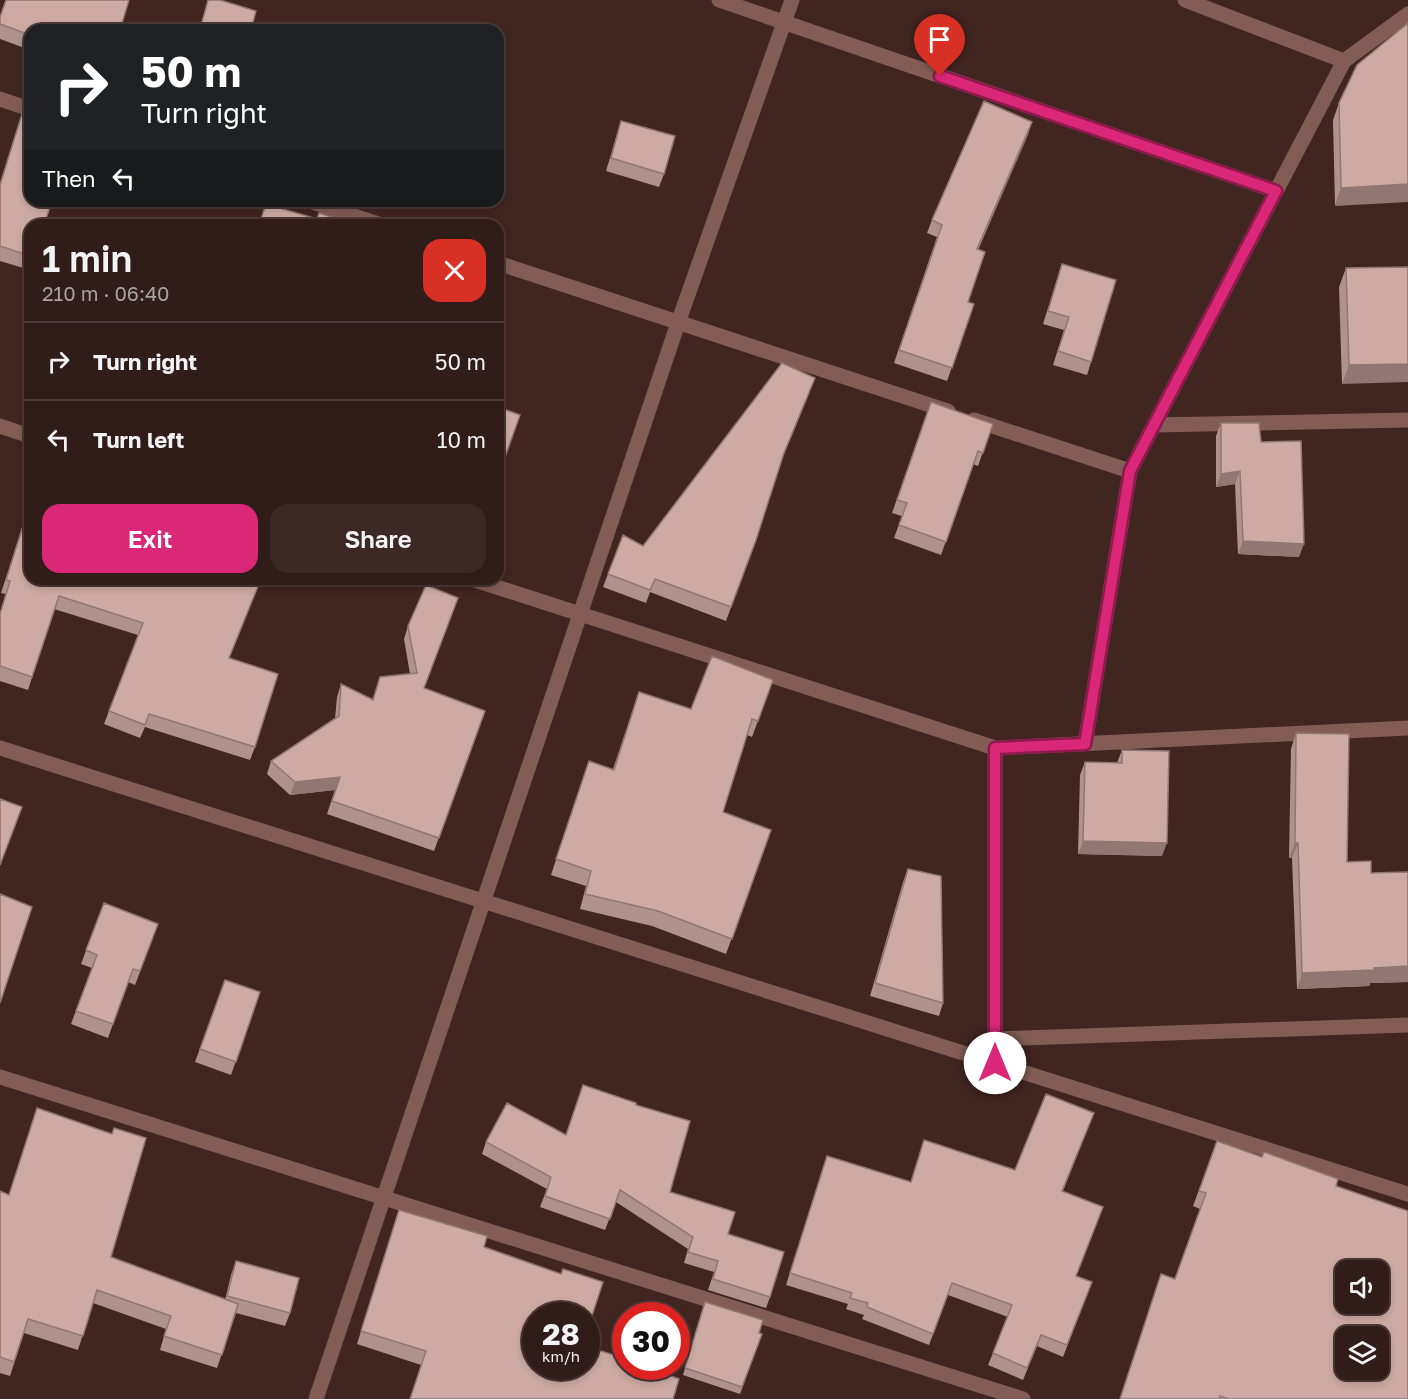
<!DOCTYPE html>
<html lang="en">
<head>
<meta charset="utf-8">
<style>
	:root { --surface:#301c19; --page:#3c2926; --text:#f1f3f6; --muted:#a8a1a2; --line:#4b3a38; --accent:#db2777 }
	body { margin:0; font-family:"Golos Text",sans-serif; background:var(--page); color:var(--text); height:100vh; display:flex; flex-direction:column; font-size:22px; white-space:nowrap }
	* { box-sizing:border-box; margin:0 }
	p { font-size:20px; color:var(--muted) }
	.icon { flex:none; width:33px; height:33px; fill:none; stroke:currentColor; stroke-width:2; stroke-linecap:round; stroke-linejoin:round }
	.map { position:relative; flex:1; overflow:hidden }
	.drawer { position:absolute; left:24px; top:219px; width:480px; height:366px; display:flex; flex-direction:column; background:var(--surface); border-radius:18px; box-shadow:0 3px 9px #0003,0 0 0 2px var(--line) }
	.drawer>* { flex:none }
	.hud { position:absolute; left:24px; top:24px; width:480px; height:183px; border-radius:18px; box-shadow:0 3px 9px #0003,0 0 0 2px var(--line); background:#202124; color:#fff; overflow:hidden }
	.fabs { position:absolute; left:1335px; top:1260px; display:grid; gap:12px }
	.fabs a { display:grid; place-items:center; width:54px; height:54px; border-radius:12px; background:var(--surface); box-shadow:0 3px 9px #0003,0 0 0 2px var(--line); font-size:30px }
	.speed { position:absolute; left:522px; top:1302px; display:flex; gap:12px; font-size:30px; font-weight:700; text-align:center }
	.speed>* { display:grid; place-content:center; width:78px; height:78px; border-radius:50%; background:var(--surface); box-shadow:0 3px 9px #0003,0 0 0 2px var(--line); line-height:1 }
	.speed small { font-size:15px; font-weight:400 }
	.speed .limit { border:9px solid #d22; background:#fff; color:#111 }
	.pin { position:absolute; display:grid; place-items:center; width:51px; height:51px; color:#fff; margin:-62px -26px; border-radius:50% 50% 50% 0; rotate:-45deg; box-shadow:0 0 6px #0007 }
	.pin .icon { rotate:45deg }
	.me { position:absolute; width:66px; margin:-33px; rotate:0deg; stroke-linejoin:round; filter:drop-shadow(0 0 4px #0008) }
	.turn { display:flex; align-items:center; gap:21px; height:126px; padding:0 18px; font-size:27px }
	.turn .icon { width:78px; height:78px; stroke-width:2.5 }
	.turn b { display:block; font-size:42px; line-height:51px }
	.then { display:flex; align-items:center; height:57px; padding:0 18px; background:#0003; gap:12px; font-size:22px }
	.round { display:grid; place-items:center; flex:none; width:63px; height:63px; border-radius:18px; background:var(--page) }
	.summary { display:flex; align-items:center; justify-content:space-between; height:102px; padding:0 18px }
	h1 { font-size:36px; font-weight:600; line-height:45px }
	.cta { display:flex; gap:12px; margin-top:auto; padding:12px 18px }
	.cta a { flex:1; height:69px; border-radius:18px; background:var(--accent); color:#fff; font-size:24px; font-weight:600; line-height:69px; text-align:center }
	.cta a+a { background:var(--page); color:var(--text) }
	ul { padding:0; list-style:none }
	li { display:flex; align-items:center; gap:18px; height:78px; padding:0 18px; border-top:2px solid var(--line) }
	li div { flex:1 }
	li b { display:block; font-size:22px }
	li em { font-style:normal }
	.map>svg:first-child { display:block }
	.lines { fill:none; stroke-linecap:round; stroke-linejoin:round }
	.street { stroke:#825c55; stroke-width:15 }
	.wall { fill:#b0928d }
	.shaded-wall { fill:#907773 }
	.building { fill:#cdaaa4; stroke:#907773; stroke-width:1.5; fill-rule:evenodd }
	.route-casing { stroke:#8e194d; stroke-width:15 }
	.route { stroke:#db2777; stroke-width:10 }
</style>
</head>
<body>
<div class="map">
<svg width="1408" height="1399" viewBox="0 0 1408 1399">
	<rect width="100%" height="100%" fill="#402521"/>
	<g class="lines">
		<path class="street" d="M719 0 1276 191
			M1185 0 1344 61
			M0 99 30 109
			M309 201 382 225
			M498 263 948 411
			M974 420 1130 471
			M1154 425 1408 420
			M0 426 30 436
			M472 579 995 748 1408 728
			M1085 744 1130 471 1344 61 1408 14
			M0 748 1408 1194
			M995 748V1063
			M995 1039 1408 1025
			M0 1077 1023 1399
			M316 1399 678 323 792 0"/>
	</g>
	<path class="wall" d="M208 0 251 30H199Z
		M0 17 30 30V50L0 39Z
		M1408 23 1335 206 1333 120 1339 103Z
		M22 114 30 225V270L0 261V183Z
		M621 121 664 174 659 187 606 171Z
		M1032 122 978 250 968 302 974 304 947 381 894 363 937 237 927 233 932 220Z
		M1062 264 1091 362 1087 375 1053 365 1064 330 1043 324Z
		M1408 267 1342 384 1339 287 1346 268Z
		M810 391 782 459 756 540 726 621 650 592 646 603 603 587 623 535 643 546Z
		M931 402 993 424 978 466 973 464 941 555 894 538 902 516 892 513Z
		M1221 423 1261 442 1299 557 1238 554 1235 484 1216 487V436Z
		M27 513 30 579H261L229 658 255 747 250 760 145 727 140 738 104 724 138 635 54 609 28 690 0 681V612L6 594 1 593Z
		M408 626 424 688 485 711 434 851 327 814 335 790 290 795 267 774 271 761 335 719 337 697 341 684 373 699 380 677 410 674 404 639Z
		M773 680 752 737 747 735 723 812 771 830 726 954 652 926 580 909 586 886 551 875 589 761 613 769 639 692 691 709Z
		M1296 733 1347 862 1371 873 1408 872V982L1370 983 1369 986 1297 989 1292 858H1289L1291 749Z
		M1122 750 1162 856 1078 854 1080 775 1085 762 1117 763Z
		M908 869 943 1003 939 1016 870 996 903 882Z
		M104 903 158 924 135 985 128 982 108 1038 71 1024 92 968 81 964Z
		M225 980 260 992 231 1075 195 1062Z
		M636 1105 670 1192 728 1234 770 1297 766 1308 708 1290 714 1272 684 1263 688 1249 616 1202 605 1230 540 1207 547 1189 482 1154 486 1142 565 1135Z
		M37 1108 111 1257 225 1300 231 1275 236 1261 290 1313 285 1326 236 1313 217 1368 160 1350 166 1329 93 1303 78 1350 24 1333 10 1376 0 1373V1191L9 1195Z
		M1094 1113 1063 1191 1076 1276 1092 1282 1063 1357 1037 1346 1023 1380 988 1365 1008 1317 948 1295 929 1345 862 1319 864 1315 846 1309 848 1304 786 1285 827 1156 911 1182 924 1140 1015 1170Z
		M1217 1141 1336 1186 1408 1399H1120L1161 1274 1175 1279 1200 1209 1193 1206Z
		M399 1210 484 1247 561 1274 603 1282 536 1316 421 1365 357 1344Z
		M703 1308 762 1334 740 1394 683 1375Z"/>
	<path class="shaded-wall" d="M1032 122 1028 135 973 262 977 249Z
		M1408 184V202L1335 206 1341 188Z
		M1408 364V382L1342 384 1349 365Z
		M815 378 810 391 779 466 784 453Z
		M1240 471 1235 484 1216 487 1221 474Z
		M1243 541 1304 544 1299 557 1238 554Z
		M340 777 335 790 290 795 295 782Z
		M1083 841 1167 843 1162 856 1078 854Z
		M1295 843H1298L1292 858H1289Z
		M1408 966V982L1370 983 1369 986 1297 989 1302 973Z"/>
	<path class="building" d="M6 0H129L120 30H30V35L0 24V17Z
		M208 0H220L256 11 251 30H200Z
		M1408 23V184L1341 188 1339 103 1357 65Z
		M984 101 1032 122 977 249 985 252 968 302 974 304 952 368 899 350 942 225 932 220Z
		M22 114 30 117V201H52L44 225H30V256L0 246V185Z
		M621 121 675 136 664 174 611 158Z
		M266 204 317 219 319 213 357 225H259Z
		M1062 264 1116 280 1091 362 1058 351 1069 317 1048 311Z
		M1408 267V364L1349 365 1346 268Z
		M782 363 815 378 784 453 756 540 731 607 655 579 650 590 608 574 623 535 643 546Z
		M931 402 993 424 983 453 978 451 946 542 899 525 907 503 897 500Z
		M498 407 520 415 498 477Z
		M1221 423H1259L1261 442 1301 441 1304 544 1243 541 1240 471 1221 474Z
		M27 513 30 514V579H261L229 658 278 674 255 747 149 714 145 725 109 711 143 623 59 596 32 677 0 666V614L10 581 6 580Z
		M426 585 458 598 424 688 485 711 439 838 332 801 340 777 295 782 271 761 339 716 341 684 373 700 380 677 417 673 408 626Z
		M712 656 773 680 758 721 752 719 723 812 771 830 732 939 658 911 585 894 591 871 556 859 589 761 614 770 639 692 691 709Z
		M1296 733 1349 734 1347 862 1371 861V873L1408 872V966L1374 968V970L1302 973 1298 843H1295Z
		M1122 750 1169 751 1167 843 1083 841 1085 762 1122 763Z
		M0 799 22 807 0 865Z
		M908 869 941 876 943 1003 875 983Z
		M0 894 32 907 0 1003Z
		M104 903 158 924 140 971 133 969 113 1024 76 1011 97 955 86 950Z
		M225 980 260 992 236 1062 200 1049Z
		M583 1085 636 1103V1105L690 1121 670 1192 735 1212 728 1234 784 1252 770 1297 713 1279 718 1261 688 1252 693 1237 620 1190 610 1219 545 1196 551 1177 486 1142 507 1103 566 1135Z
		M1046 1094 1094 1113 1062 1191 1103 1207 1076 1276 1092 1282 1067 1345 1041 1335 1027 1368 993 1353 1012 1305 952 1283 933 1334 867 1307 868 1303 850 1298 852 1293 790 1273 827 1156 911 1182 924 1140 1015 1170Z
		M37 1108 112 1134 114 1128 146 1138 111 1257 238 1304 222 1355 164 1336 171 1316 97 1290 83 1336 28 1319 14 1362 0 1357V1191L9 1195Z
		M1217 1141 1262 1157 1264 1152 1338 1179 1336 1186 1408 1211V1399H1229L1220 1396 1219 1399H1120L1161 1274 1175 1279 1206 1193 1199 1191ZM1346 1270H1378V1304H1346ZM1346 1336H1378V1370H1346Z
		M399 1210 487 1236 484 1247 561 1274 563 1269 603 1282 586 1334V1316H536V1366H586V1346L626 1359V1366H645L679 1379 673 1399H410L426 1351 361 1331Z
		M236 1261 299 1278 290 1313 227 1296Z
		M705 1302 763 1320 759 1333 762 1334 742 1387 685 1368Z"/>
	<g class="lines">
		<g class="route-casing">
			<path id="route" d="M940 76 1276 191 1130 471 1085 744 995 748V1063"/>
		</g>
		<use href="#route" class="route"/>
	</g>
</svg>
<div class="fabs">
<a><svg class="icon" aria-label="sound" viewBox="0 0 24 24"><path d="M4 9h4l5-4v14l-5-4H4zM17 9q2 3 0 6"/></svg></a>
<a><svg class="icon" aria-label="layers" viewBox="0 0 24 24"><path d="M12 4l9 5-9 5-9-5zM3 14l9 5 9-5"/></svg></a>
</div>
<div class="speed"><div>28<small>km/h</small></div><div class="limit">30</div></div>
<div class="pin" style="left:940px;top:76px;background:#d93025"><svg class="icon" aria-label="arrive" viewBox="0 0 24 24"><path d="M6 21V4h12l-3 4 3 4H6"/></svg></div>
<svg class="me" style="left:995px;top:1063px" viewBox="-20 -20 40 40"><circle r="19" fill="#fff"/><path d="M0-13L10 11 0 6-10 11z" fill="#db2777"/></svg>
<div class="hud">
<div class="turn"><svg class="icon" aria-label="right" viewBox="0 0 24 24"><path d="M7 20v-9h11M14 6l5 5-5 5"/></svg><div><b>50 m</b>Turn right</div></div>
<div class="then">Then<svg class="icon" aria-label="left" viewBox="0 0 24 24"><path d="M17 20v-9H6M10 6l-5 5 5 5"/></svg></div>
</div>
<section class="drawer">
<div class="summary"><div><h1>1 min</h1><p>210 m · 06:40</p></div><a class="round" style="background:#d93025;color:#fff"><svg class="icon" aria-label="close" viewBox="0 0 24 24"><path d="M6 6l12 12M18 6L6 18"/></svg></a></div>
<ul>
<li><svg class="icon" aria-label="right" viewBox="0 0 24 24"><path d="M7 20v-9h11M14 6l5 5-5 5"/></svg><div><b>Turn right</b></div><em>50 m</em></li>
<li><svg class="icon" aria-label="left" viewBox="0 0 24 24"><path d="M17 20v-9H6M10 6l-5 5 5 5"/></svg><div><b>Turn left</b></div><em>10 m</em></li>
</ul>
<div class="cta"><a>Exit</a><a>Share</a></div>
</section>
</div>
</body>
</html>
